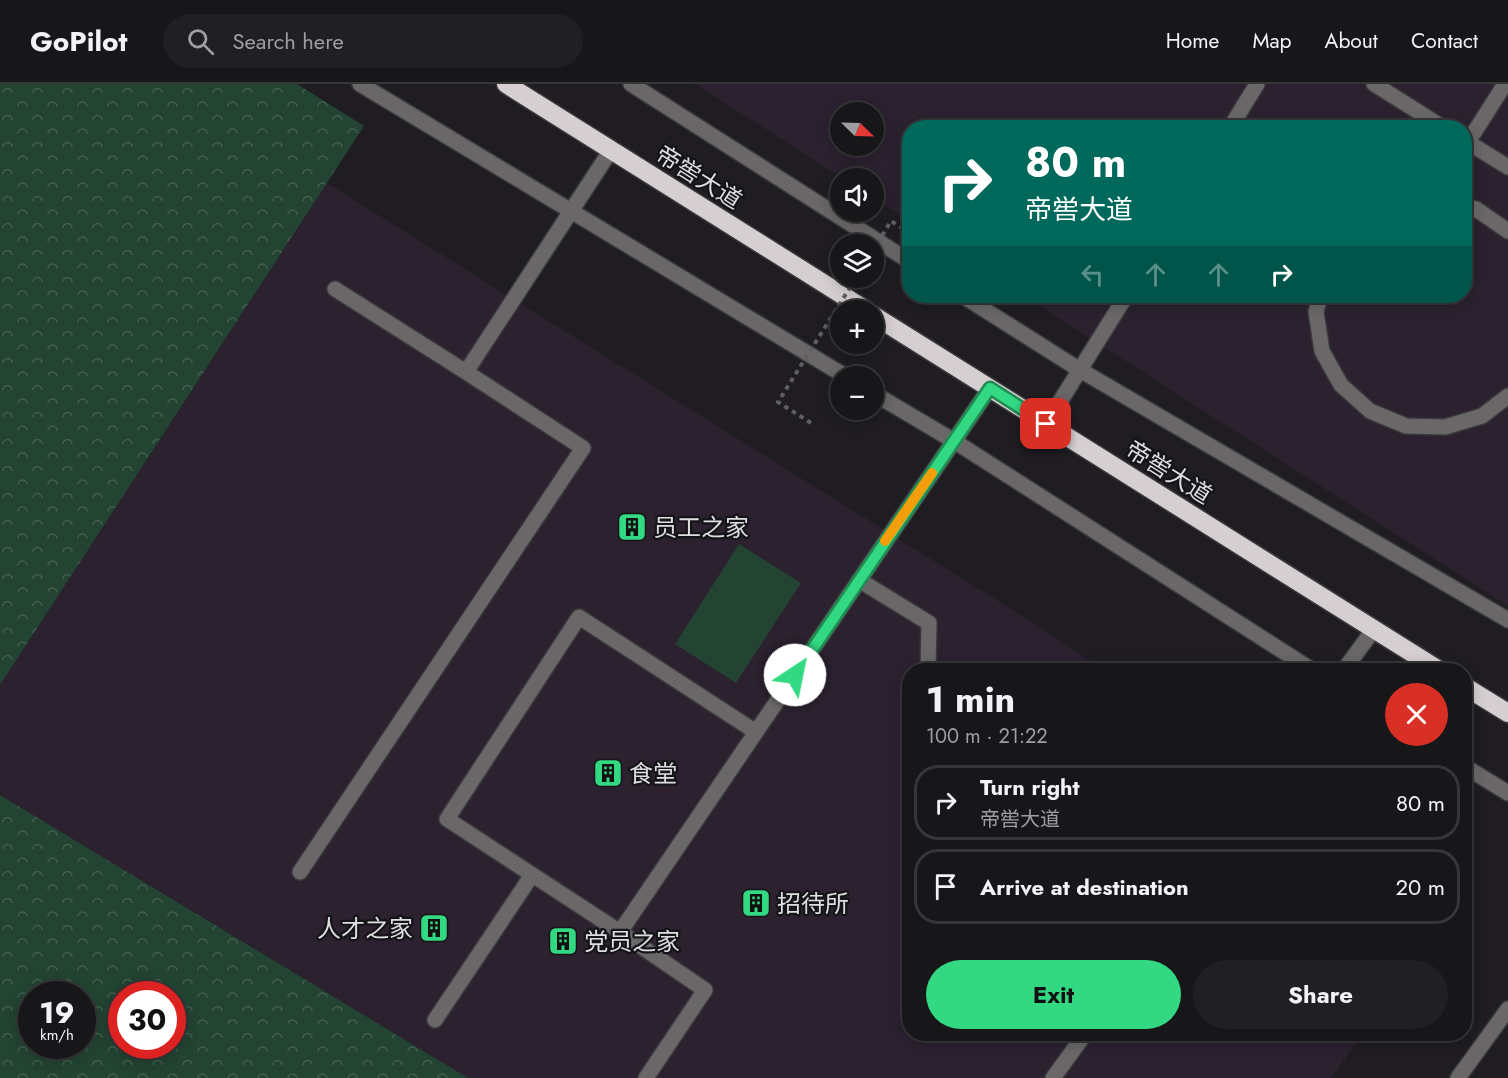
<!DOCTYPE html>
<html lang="en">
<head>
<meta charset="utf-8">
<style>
	:root { --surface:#171619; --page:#201f22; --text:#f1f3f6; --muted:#9e9fa2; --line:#363538; --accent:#32d882 }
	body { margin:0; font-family:Jost,"Noto Sans SC",sans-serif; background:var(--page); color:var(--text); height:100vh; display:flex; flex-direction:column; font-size:22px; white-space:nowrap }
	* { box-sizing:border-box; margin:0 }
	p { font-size:20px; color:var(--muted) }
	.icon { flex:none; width:33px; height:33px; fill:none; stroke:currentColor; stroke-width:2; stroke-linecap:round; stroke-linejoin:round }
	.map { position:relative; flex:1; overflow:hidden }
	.sheet { position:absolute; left:902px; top:579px; width:570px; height:378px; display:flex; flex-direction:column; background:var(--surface); border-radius:24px; box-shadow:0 3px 15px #0003,0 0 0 2px var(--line) }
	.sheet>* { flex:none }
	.banner { position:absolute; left:902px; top:36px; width:570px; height:183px; border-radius:24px; box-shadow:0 3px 15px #0003,0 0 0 2px var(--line); background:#00695c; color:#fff; overflow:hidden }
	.needle { width:39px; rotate:113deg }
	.tools { position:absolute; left:830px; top:18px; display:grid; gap:12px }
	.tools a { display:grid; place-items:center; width:54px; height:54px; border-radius:50%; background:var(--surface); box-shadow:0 3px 15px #0003,0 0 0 2px var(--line); font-size:30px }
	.speed { position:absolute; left:18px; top:897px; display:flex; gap:12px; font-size:30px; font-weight:700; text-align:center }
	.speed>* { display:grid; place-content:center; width:78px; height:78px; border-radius:50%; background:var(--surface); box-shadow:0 3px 15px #0003,0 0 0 2px var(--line); line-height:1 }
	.speed small { font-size:15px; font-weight:400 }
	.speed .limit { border:9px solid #d22; background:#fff; color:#111 }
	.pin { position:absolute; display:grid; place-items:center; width:51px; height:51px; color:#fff; margin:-26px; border-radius:12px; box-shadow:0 3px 9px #0006 }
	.me { position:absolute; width:66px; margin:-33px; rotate:34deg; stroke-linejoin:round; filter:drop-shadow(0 0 4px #0008) }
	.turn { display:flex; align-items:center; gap:21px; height:126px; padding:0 24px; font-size:27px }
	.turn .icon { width:78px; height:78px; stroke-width:2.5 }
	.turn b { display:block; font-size:42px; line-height:51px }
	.lanes { display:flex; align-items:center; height:57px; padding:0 24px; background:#0003; justify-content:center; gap:30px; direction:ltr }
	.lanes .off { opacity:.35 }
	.round { display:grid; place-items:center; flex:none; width:63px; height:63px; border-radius:32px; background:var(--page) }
	.head { display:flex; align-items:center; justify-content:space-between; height:102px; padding:0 24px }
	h1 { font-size:36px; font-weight:700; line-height:45px }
	.primary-button { display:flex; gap:12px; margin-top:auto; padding:12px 24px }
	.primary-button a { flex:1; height:69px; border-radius:36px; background:var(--accent); color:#111; font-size:24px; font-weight:700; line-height:69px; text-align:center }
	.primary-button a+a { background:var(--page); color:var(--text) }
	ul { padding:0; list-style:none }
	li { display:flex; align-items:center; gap:18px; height:75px; margin:0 12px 9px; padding:0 12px; border:3px solid var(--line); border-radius:24px }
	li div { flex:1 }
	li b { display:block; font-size:22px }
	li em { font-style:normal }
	header { display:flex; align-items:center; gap:36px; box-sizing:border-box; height:84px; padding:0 30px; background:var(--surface); border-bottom:2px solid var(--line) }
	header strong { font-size:28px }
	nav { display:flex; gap:33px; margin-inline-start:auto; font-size:21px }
	.search { width:420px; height:54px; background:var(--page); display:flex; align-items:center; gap:15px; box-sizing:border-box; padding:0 21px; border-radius:33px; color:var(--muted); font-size:22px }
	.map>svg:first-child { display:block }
	.industrial { fill:#2b212f; fill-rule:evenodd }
	.grass { fill:#234432 }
	.forest { fill:url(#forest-crowns); fill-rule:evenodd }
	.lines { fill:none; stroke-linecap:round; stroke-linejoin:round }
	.minor-casing { stroke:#3a383c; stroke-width:18 }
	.highway-casing { stroke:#3a383c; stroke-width:21 }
	.minor { stroke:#6a6768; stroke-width:15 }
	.highway { stroke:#d6cfd1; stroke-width:18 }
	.path-bridge { stroke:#605e62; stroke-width:4; stroke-dasharray:4.5 4.5; stroke-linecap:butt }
	.route-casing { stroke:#208c54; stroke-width:15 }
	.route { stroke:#32d882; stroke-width:10 }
	.slow { stroke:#f59e0b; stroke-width:10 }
	.labels { text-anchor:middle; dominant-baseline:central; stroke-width:4.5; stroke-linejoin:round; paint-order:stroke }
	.street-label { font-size:24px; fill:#dedde0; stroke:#151418 }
	.poi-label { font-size:24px; fill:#dedde0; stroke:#151418; text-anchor:start }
</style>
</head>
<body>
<header>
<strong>GoPilot</strong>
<div class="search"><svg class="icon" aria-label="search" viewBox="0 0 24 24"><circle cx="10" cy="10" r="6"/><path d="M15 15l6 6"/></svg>Search here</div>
<nav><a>Home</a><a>Map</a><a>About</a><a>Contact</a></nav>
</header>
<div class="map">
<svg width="1508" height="994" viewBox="0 0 1508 994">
	<defs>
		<pattern id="forest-crowns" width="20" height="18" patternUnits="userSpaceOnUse" patternTransform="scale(1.5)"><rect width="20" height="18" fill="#234432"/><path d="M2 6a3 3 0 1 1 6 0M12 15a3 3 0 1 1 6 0" fill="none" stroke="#425f4f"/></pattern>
	</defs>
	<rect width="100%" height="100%" fill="#1f1d21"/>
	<path class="industrial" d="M695 0H1508V522L1024 212H1464V44H909V137L873 114V94H842ZM840 28H873V62H840Z
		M327 99 1037 541 1103 586H909V950H1363L1331 994H468L0 711V601Z"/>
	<path class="grass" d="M739 460 801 499 736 599 675 560Z"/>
	<path class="forest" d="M0 0H297L364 42 0 601Z
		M0 711 468 994H0ZM32 910H82V962H32ZM122 910H172V962H122Z"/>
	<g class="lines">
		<g class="minor-casing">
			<path id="minor" d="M360 0 845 292
				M631 0 909 177
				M1374 0 1444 44
				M1230 44 1257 0
				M1464 56 1508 83
				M1468 58 1505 0
				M1464 122 1476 125 1508 147
				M335 205 466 288
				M963 212 1080 286 1508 536
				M1320 212 1316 228 1322 267 1341 301 1370 327 1406 342 1445 343 1482 332 1508 312
				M873 309 954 357 1312 586
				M1046 340 1126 212
				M859 496 929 539 928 586
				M1344 586 1374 545
				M1464 682 1508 709
				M300 788 583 364 466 288 611 66
				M620 848 447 735 579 533 756 648
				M435 936 532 791
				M646 994 705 906 620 848 990 304
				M1053 994 1085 950
				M1458 994 1508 925"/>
		</g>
		<g class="highway-casing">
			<path id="highway" d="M506 0 866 226
				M873 231 1439 586
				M1464 602 1508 629"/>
		</g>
		<use href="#minor" class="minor"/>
		<use href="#highway" class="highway"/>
		<path class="path-bridge" d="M873 167 891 137 909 148
			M811 339 778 318 856 194"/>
	</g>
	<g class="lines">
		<g class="route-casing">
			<path id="route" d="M795 591 990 304 1046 340"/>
		</g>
		<use href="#route" class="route"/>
		<path class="slow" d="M885 457 932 389"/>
	</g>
	<defs>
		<g id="building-square" transform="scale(1.5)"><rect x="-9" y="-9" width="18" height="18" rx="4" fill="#32d882" stroke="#151418"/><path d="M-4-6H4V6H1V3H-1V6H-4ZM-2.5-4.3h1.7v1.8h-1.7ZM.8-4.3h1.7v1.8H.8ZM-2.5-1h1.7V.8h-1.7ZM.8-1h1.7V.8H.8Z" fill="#111"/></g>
	</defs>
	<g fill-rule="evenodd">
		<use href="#building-square" x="632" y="443"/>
		<use href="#building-square" x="608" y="689"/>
		<use href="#building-square" x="756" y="819"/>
		<use href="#building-square" x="434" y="844"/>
		<use href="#building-square" x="563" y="857"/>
	</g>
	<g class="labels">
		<g class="street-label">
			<text transform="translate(699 93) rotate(32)">帝喾大道</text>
			<text transform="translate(1169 388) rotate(32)">帝喾大道</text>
		</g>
		<g class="poi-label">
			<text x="653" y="443">员工之家</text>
			<text x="629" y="689">食堂</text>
			<text x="777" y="819">招待所</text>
			<text x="413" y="844" text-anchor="end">人才之家</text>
			<text x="584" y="857">党员之家</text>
		</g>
	</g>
</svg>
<div class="tools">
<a><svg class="needle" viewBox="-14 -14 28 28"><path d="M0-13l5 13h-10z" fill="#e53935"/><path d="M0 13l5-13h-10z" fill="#9e9fa2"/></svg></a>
<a><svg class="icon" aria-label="sound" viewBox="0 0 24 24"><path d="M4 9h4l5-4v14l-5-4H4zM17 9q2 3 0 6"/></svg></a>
<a><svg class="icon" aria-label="layers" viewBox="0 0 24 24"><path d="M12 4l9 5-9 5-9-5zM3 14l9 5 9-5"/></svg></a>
<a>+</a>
<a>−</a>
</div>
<div class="speed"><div>19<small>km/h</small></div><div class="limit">30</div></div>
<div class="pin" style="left:1046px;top:340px;background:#d93025"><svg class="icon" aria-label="arrive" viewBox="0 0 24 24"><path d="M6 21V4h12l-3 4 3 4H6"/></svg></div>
<svg class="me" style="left:795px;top:591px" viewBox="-20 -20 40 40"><circle r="19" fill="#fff"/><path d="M0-13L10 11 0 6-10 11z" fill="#32d882"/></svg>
<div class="banner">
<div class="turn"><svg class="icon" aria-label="right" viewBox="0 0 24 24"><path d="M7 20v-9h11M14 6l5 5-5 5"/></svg><div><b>80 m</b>帝喾大道</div></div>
<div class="lanes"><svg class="icon off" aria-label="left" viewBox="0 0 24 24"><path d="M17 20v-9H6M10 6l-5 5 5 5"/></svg><svg class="icon off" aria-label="ahead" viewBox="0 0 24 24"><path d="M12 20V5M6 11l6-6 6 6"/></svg><svg class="icon off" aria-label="ahead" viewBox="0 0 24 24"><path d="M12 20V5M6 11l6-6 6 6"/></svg><svg class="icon" aria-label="right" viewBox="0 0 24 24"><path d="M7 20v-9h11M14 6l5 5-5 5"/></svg></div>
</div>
<section class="sheet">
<div class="head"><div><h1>1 min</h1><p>100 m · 21:22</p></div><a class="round" style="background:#d93025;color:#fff"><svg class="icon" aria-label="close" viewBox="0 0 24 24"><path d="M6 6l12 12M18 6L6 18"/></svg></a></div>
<ul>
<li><svg class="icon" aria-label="right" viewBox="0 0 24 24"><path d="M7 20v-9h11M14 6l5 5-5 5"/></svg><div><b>Turn right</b><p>帝喾大道</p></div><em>80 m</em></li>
<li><svg class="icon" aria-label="arrive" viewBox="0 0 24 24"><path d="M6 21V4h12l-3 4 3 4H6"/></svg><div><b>Arrive at destination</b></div><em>20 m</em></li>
</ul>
<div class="primary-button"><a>Exit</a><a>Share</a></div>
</section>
</div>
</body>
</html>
